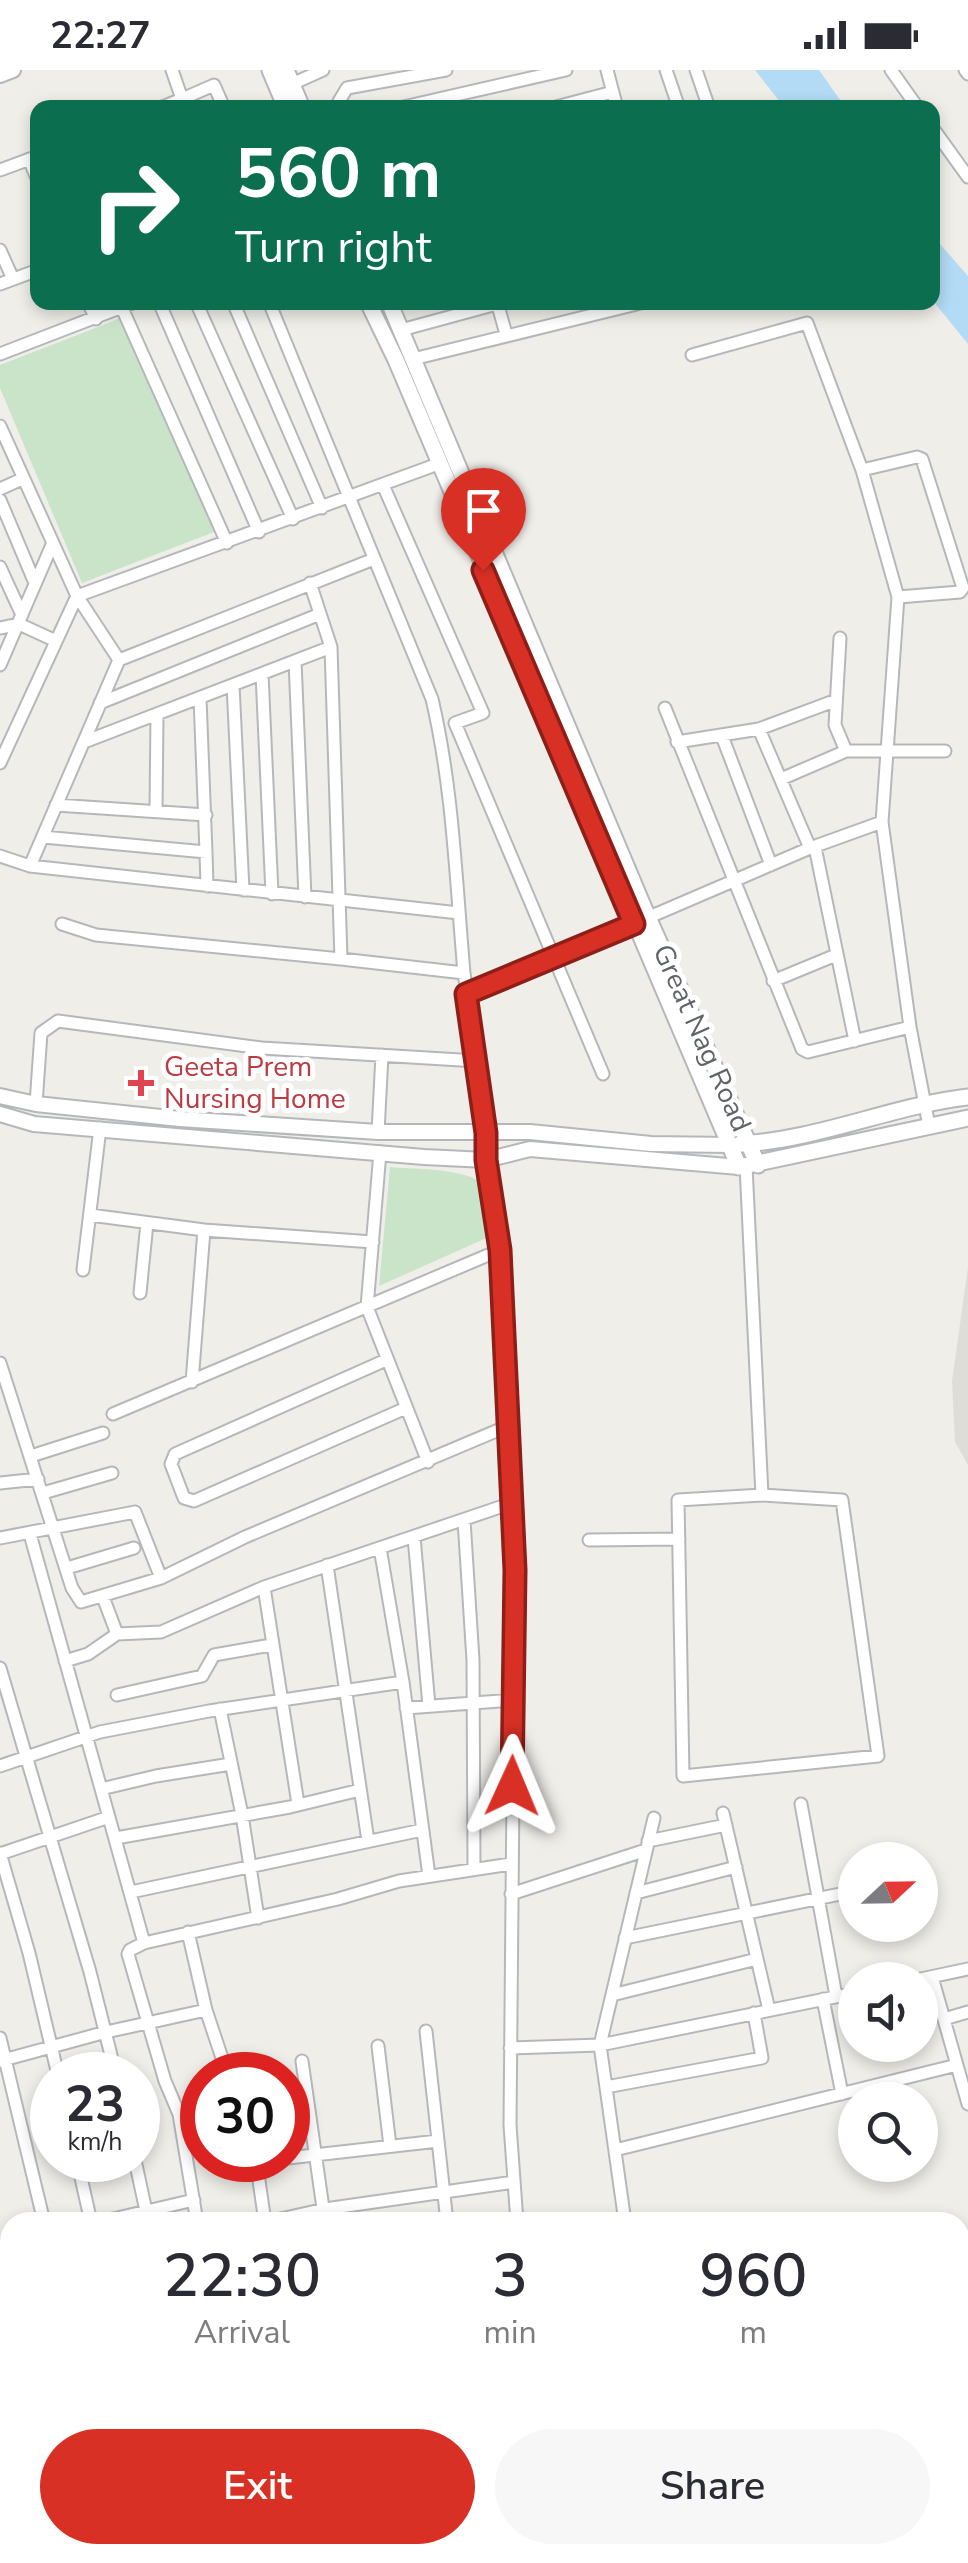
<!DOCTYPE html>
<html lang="en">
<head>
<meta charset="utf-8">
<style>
	:root { --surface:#fff; --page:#f7f7f7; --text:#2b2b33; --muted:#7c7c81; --accent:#d93025 }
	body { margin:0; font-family:"Nunito Sans",sans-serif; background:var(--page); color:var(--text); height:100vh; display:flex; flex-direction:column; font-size:38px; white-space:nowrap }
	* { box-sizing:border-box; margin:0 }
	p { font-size:32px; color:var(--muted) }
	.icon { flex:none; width:55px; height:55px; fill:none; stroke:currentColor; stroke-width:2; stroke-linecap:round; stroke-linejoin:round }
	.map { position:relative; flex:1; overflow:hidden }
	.panel { position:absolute; left:0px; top:2142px; width:970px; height:352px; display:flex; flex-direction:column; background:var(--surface); border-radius:30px 30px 0 0; box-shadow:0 5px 15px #0003 }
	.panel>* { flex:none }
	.guide { position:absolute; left:30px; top:30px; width:910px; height:210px; border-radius:20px; box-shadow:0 5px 15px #0003; background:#0b6e4f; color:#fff; overflow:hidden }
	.needle { width:65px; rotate:68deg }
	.fabs { position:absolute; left:838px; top:1772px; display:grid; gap:20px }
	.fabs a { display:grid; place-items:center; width:100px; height:100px; border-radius:50%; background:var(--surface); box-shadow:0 5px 15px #0003; font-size:50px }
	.speed { position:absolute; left:30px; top:1982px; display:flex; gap:20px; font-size:50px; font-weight:700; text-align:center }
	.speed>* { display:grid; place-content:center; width:130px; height:130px; border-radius:50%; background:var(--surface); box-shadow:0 5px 15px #0003; line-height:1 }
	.speed small { font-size:25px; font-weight:400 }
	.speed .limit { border:15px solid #d22; background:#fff; color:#111 }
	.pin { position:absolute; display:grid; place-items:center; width:85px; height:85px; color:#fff; margin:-102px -42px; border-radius:50% 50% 50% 0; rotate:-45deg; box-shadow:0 0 10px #0007 }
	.pin .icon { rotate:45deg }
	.me { position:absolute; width:110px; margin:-55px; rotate:1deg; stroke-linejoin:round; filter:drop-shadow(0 0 8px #0008) }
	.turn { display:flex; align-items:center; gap:35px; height:210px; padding:0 40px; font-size:45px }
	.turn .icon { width:130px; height:130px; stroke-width:2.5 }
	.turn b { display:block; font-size:70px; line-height:85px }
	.eta { display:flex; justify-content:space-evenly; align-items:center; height:170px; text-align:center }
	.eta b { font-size:60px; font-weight:600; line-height:70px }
	.button { display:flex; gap:20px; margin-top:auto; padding:20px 40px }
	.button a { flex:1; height:115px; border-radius:60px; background:var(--accent); color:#fff; font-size:40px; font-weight:600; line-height:115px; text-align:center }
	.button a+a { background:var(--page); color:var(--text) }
	.status { display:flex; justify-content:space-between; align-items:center; height:70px; padding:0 50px; background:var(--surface); direction:ltr }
	.status svg { height:28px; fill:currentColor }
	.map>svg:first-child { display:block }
	.education { fill:#dfddd7 }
	.green { fill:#cae4c9 }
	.water { fill:#b3dbf5 }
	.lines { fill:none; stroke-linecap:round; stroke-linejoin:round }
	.minor-casing { stroke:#b5b8bb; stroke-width:15 }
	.tertiary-casing { stroke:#b5b8bb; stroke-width:18 }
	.secondary-casing { stroke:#b5b7bb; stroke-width:19 }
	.minor { stroke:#fff; stroke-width:11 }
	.tertiary { stroke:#fff; stroke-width:14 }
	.secondary { stroke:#fff; stroke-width:15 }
	.route-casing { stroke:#8d1f18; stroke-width:25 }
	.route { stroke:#d93025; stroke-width:18 }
	.health-dot { fill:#e0444e; stroke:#fff; stroke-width:4 }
	.labels { text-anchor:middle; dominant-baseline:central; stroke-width:10; stroke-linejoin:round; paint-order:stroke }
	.street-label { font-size:28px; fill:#606367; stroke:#fff }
	.health-label { font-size:28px; fill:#be3a42; stroke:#fff; text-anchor:start }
</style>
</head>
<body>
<div class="status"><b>22:27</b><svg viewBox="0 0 49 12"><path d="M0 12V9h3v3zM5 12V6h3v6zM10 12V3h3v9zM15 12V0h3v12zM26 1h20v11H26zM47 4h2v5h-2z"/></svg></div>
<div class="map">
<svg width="968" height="2493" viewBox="0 0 968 2493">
	<rect width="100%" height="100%" fill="#f0eee9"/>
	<path class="education" d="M968 1197V1395L955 1372 952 1311Z"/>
	<path class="green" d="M121 248 214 462 82 513 0 318V295Z
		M390 1097C416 1100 482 1096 492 1126 495 1138 492 1154 491 1166L379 1216Z"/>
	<path class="water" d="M755 0H819L845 37H784Z
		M933 166 968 206V274L933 231Z"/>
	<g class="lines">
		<g class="minor-casing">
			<path id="minor" d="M172 0 182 29 214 15 224 38
				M607 0 617 38
				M666 0 679 38
				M696 0 709 38
				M891 0 918 38
				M965 0 968 4
				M292 14 323 0
				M160 38 182 29 186 38
				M335 38 347 18 446 0
				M399 38 566 0
				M552 38 613 22
				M932 57 968 107
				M29 89 38 111
				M0 100 38 86
				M0 180 13 209
				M0 214 38 200
				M88 232 96 249
				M159 232 259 462
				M196 232 293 449
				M233 232 322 438
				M269 232 432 629C453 718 456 812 464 903L341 889 331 577 310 513
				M497 232 506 264
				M122 238 227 473
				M401 260 504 232
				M0 284 135 232
				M692 285 807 253 862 400 898 527 882 752 910 957 929 1056
				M413 289 645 232
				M0 356 77 526 119 590
				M862 400 917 387 922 389 963 518 960 522 898 527
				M383 415 483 643 455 653 603 1004
				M0 419 22 409
				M0 430 35 513
				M0 497 22 545
				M0 558 19 554 56 571
				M840 568 835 655 846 681H945
				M295 591 305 827
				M0 595 52 475
				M262 604 272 824
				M233 615 243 820
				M200 628 206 782
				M100 633 320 544
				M665 638 802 979 808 982 910 957
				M759 659 810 778
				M722 666 771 795
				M84 672 331 577
				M677 672 759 659 834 631
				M0 693 77 526 438 394
				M781 709 846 681
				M56 735 206 745
				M156 741 157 645
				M43 767 206 782 207 816
				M815 777 855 971
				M0 786 30 796 459 843
				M30 796 119 590 374 489
				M647 848 810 778 882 752
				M62 854 96 865 341 889
				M773 911 836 885
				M466 925 634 854
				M477 991 486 1063V1090L500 1180 515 1499 510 2055 517 2152
				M36 1034 41 963 58 951 262 978 477 991 464 903
				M378 1062 382 985
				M380 1082 367 1237 428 1392
				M746 1096 762 1425
				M90 1145 204 1160 373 1172
				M83 1200 100 1058
				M140 1223 147 1153
				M386 1290 175 1384 171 1394 184 1428 194 1431 406 1338
				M0 1293 72 1518 81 1532 161 1508 245 1467 508 1356
				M192 1312 204 1160
				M113 1344 500 1180
				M31 1386 103 1363
				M0 1413 38 1409
				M43 1423 112 1403
				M762 1425 842 1430 878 1686 683 1706 678 1430Z
				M464 1450 473 1590 474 1798
				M30 1464 144 1873 338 1829 399 1811 511 1794
				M414 1467 429 1636
				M0 1468 135 1442 161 1508
				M589 1470 679 1469
				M380 1478 403 1612 429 1806
				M327 1495 368 1771
				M67 1498 134 1478
				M264 1517 298 1734
				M103 1527 117 1564
				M65 1591 88 1584 117 1564 161 1562 264 1517 512 1433
				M0 1598 90 1902 116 2005
				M117 1625 202 1606 214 1585 271 1575
				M406 1638 513 1630
				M220 1639 242 1745 258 1848
				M0 1696 100 1662 209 1641 403 1612
				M101 1719 156 1706 231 1694
				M801 1734 836 1926
				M723 1743 769 1940
				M116 1768 290 1737 360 1720
				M648 1771 726 1755
				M0 1783 29 1883 58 2005
				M0 1784 109 1747
				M131 1822 422 1760
				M636 1823 736 1797
				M511 1824 646 1780
				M188 1862 206 1940
				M625 1868 855 1821
				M144 1873 130 1880 128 1884 165 2011 179 2044 197 2152
				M932 1907 968 2034
				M916 1910 968 1899
				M612 1925 757 1889
				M823 1929 842 2024
				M944 1949 968 1942
				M426 1961 447 2152
				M0 1968 44 2152
				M378 1976 390 2076
				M510 1978 600 1975 855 1923
				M0 1991 106 1962 206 1940 224 1994 239 2005
				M302 1991 325 2152
				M606 2017 762 1988 754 1943
				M615 2080 957 1995
				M288 2088 438 2071
				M77 2090 91 2152
				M135 2090 146 2141
				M256 2090 265 2152
				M100 2152 194 2130
				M267 2152 325 2139 514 2112
				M625 2152 600 1975 654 1748
				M0 2309 10 2347
				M964 2315 968 2328
				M0 2418 10 2415
				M0 2476 10 2473
				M195 2485 198 2493
				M306 2485 307 2493
				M533 2485V2493
				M64 2487 66 2493
				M261 2493 287 2485
				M571 2493V2485
				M606 2493 608 2485"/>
		</g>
		<g class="tertiary-casing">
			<path id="tertiary" d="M0 5 13 0
				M0 1026 36 1034 180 1049 378 1062H530L651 1074 731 1075
				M0 1044 34 1054 424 1087 486 1090 530 1079 739 1097"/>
		</g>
		<g class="secondary-casing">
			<path id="secondary" d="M270 0 286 38
				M286 0 302 38
				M368 232 396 290 739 1097 968 1048
				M389 232 643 836 758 1095
				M740 1074C818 1070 891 1036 968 1027"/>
		</g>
		<use href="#minor" class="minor"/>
		<use href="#tertiary" class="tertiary"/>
		<use href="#secondary" class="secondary"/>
	</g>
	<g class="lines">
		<g class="route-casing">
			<path id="route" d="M483 500 634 854 466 924 486 1063V1090L500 1180 515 1500 512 1716"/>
		</g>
		<use href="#route" class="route"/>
	</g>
	<path class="health-dot" d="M136 998h10v10h10v10h-10v10h-10v-10h-10v-10h10z"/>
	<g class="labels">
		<g class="street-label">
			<text transform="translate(702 968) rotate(66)">Great Nag Road</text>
		</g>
		<g class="health-label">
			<text x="164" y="997">Geeta Prem<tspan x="164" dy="32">Nursing Home</tspan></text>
		</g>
	</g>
</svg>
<div class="fabs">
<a><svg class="needle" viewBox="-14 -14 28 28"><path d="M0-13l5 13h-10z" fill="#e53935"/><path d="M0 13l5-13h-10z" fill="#7c7c81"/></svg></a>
<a><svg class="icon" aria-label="sound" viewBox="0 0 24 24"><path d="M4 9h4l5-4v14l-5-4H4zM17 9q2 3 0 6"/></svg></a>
<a><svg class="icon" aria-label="search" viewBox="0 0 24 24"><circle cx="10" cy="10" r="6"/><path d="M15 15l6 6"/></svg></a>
</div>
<div class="speed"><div>23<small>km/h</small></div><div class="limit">30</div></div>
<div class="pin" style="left:483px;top:500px;background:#d93025"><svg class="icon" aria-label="arrive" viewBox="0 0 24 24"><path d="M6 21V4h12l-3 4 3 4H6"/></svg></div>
<svg class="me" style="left:512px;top:1716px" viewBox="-20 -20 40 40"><path d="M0-17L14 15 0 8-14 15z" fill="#d93025" stroke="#fff" stroke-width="4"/></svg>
<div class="guide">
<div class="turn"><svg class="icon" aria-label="right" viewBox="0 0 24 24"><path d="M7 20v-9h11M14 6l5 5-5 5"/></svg><div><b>560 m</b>Turn right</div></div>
</div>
<section class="panel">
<div class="eta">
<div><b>22:30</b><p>Arrival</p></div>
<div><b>3</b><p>min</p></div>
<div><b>960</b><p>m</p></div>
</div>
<div class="button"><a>Exit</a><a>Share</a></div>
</section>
</div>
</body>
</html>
